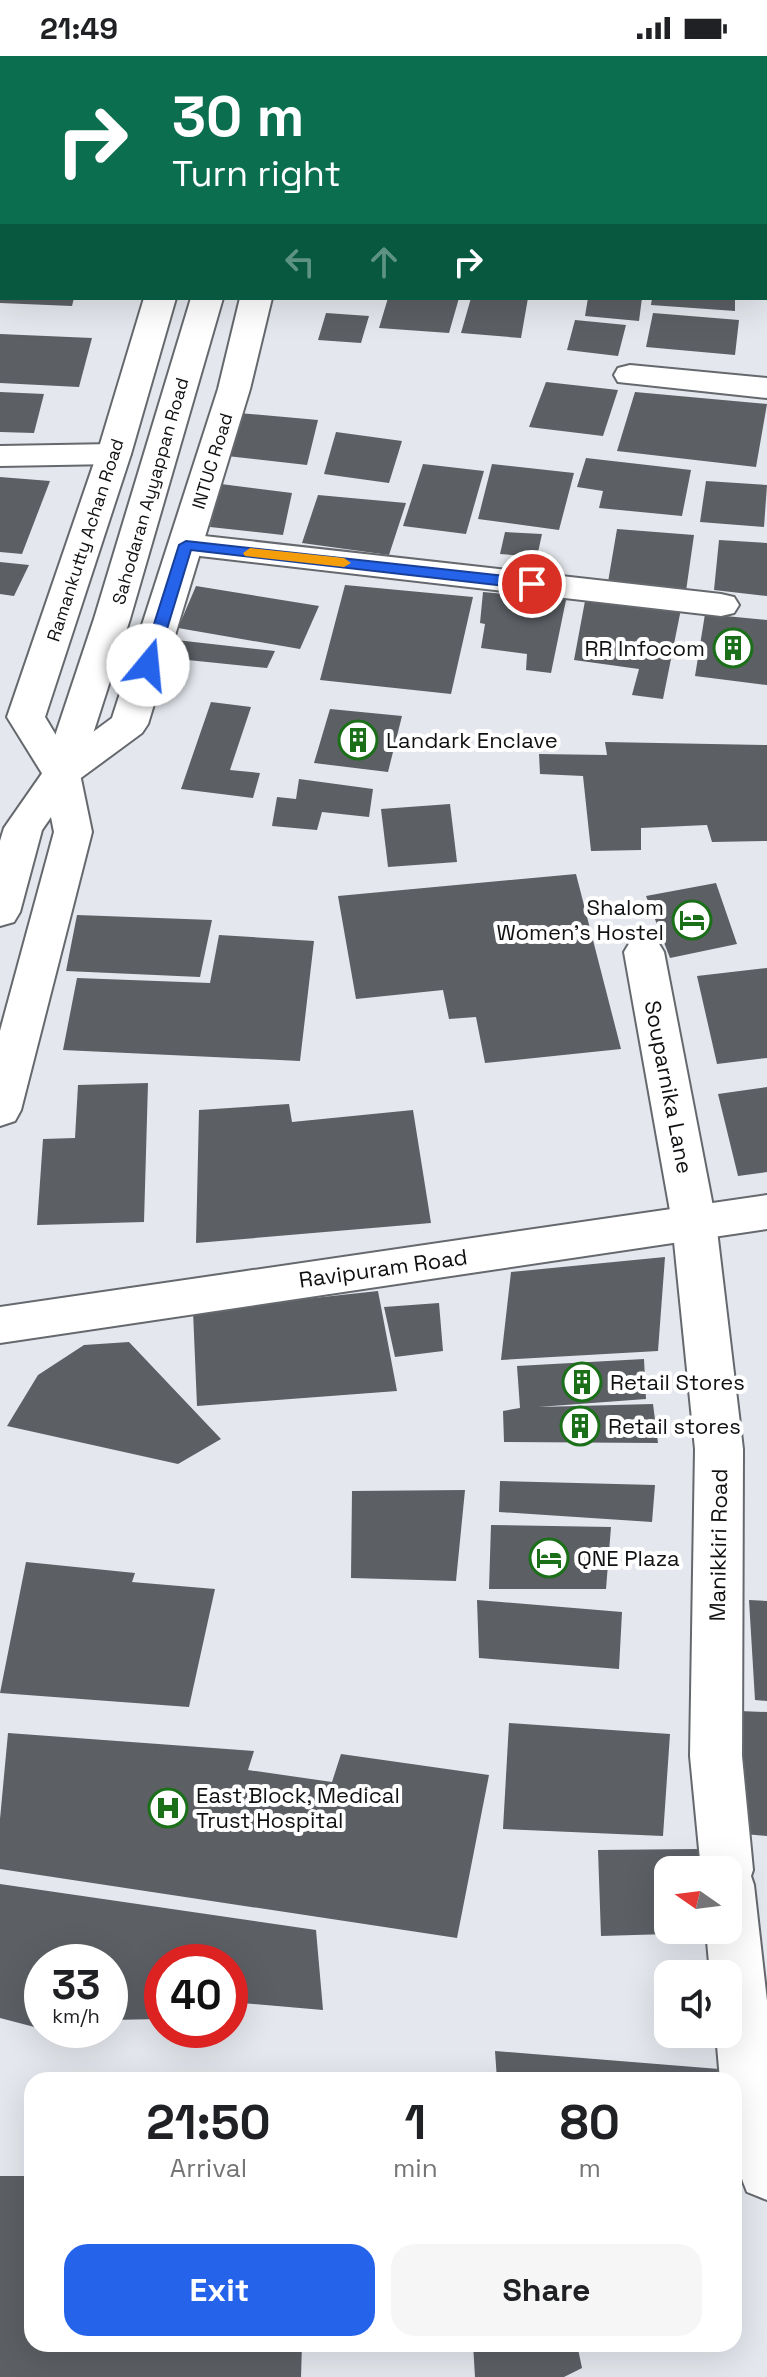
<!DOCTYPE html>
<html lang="en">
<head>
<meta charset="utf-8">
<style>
	:root { --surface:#fff; --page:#f6f6f6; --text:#202124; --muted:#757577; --accent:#2563eb }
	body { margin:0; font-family:"Space Grotesk",sans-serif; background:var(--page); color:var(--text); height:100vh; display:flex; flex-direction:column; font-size:30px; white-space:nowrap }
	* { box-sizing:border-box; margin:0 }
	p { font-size:26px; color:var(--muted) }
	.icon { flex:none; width:44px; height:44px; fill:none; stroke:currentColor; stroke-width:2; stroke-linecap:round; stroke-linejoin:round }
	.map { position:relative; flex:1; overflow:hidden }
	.side { position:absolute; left:24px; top:2016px; width:718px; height:280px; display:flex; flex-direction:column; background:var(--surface); border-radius:24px; box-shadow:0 8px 32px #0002 }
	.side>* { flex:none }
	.hud { position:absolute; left:0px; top:0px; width:768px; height:244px; box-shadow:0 8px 32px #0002; background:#0b6e4f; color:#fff; overflow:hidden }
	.needle { width:52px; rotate:284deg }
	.fabs { position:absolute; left:654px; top:1800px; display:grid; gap:16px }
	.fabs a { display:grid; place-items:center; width:88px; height:88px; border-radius:16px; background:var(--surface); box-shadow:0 8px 32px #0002; font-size:40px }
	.speed { position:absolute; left:24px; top:1888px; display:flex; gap:16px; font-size:40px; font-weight:700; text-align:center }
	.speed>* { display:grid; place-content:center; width:104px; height:104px; border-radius:50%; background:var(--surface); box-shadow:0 8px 32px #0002; line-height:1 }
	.speed small { font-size:20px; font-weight:400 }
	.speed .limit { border:12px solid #d22; background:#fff; color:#111 }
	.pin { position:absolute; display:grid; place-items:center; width:68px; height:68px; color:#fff; margin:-34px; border:4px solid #fff; border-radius:50%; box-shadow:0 2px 8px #0007 }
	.me { position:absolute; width:88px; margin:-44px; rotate:17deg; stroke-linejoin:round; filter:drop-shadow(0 0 6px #0008) }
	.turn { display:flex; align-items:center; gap:28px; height:168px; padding:0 40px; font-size:36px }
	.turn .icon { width:104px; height:104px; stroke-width:2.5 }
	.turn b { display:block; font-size:56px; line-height:68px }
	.lanes { display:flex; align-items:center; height:76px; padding:0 40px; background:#0003; justify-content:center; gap:40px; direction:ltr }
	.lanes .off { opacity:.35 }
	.eta { display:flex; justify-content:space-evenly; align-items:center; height:136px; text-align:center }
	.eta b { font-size:48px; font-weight:600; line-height:56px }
	.primary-button { display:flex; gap:16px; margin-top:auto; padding:16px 40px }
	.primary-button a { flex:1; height:92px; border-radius:24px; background:var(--accent); color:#fff; font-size:32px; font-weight:600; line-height:92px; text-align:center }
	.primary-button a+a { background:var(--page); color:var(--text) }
	.status { display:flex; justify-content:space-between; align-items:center; height:56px; padding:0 40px; background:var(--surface); direction:ltr }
	.status svg { height:22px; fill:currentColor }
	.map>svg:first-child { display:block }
	.building { fill:#5c5f64 }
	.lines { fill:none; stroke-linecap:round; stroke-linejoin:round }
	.minor-casing { stroke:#65686d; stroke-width:4 }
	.tertiary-casing { stroke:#65686d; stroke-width:4 }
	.secondary-casing { stroke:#65686d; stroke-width:4 }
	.primary-casing { stroke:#65686d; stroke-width:4 }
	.minor { fill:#fff; fill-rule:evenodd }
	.tertiary { fill:#fff; fill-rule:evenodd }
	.secondary { fill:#fff; fill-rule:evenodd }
	.primary { fill:#fff; fill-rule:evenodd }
	.route { fill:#2563eb; stroke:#184099; stroke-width:2 }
	.slow { fill:#f59e0b }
	.labels { text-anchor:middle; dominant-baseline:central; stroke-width:8; stroke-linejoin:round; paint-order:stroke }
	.far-street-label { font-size:18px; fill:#101113; stroke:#fff }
	.poi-label { font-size:22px; fill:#101113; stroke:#fff; text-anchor:start }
	.street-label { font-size:22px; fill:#101113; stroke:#fff }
</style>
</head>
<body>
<div class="status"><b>21:49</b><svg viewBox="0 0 49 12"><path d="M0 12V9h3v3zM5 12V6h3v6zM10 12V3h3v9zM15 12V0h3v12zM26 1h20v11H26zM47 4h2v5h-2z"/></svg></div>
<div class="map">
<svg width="767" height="2321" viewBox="0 0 767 2321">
	<rect width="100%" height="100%" fill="#e4e7ed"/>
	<path class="building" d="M0 242H74L72 250 0 247Z
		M388 242H459L449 277 379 272Z
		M471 242H528L521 282 461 277Z
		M588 242H642L639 265 585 260Z
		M652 242H735V255L651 249Z
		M326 257 369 260 361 287 318 284Z
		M653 257 739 264 735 299 646 291Z
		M575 264 626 269 618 300 567 294Z
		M0 278 92 282 79 331 0 327Z
		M546 326 618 334 603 380 529 371Z
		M0 336 44 338 34 377 0 376Z
		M635 336 767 348 756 411 617 395Z
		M239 357 318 364 307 409 227 400Z
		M336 376 402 385 389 427 324 418Z
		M586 402 691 414 682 460 599 452 603 435 577 431Z
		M423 408 484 415 466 478 403 470Z
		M492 408 574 417 559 474 478 463Z
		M0 421 50 425 22 498 0 496Z
		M706 425 767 429 764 471 700 466Z
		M221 428 292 437 283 479 210 471Z
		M318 439 406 447 389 499 302 487Z
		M617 473 694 479 686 535 608 526Z
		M505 476 542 478 537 501 500 498Z
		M719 484 767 487V540L714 534Z
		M0 506 29 509 14 540 0 538Z
		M345 529 473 541 451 638 320 624Z
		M196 530 319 550 300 593 178 572Z
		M483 536 566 544 551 617 526 614 527 598 481 592 485 568 480 567Z
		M585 545 681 553 663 643 632 639 639 613 574 604Z
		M705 558 767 564V629L695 620Z
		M176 584 275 595 267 612 168 602Z
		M211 646 251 651 230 714 260 717 253 742 181 733Z
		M330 653 402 660 388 716 314 707Z
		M605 686 767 689V785L712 786 707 769 641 772V794L591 795 583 720 540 718 539 698 607 699Z
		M299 723 373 733 369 761 322 756 317 774 272 770 277 741 296 743Z
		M450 748 457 806 388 811 381 753Z
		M576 818 621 993 485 1007 476 961 449 963 443 934 356 943 338 840Z
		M716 827 737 888 670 902 646 840Z
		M77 859 212 864 200 921 66 915Z
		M219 879 314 885 300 1005 63 994 77 922 210 927Z
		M767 912V1002L717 1008 697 920Z
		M148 1027 144 1166 37 1169 43 1083 75 1082 78 1029Z
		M767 1031V1116L738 1120 718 1038Z
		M289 1048 292 1066 413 1054 431 1167 196 1187 199 1054Z
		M665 1201 658 1295 501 1304 511 1216Z
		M378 1235 397 1335 197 1350 193 1255Z
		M439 1247 443 1295 395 1301 384 1251Z
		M129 1286 221 1383 178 1408 7 1370 38 1319 84 1289Z
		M644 1303 646 1343 538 1351 653 1348 658 1387 504 1386 503 1355 520 1352 517 1310Z
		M500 1425 655 1429 652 1466 499 1456Z
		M465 1434 456 1525 351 1522 352 1435Z
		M491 1469 611 1471 606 1533H489Z
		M26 1506 135 1517 132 1526 215 1533 189 1651 0 1637Z
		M477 1544 622 1556 619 1613 479 1602Z
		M749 1544 767 1545V1645L755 1644Z
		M739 1655 767 1656V1780L744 1778Z
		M509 1667 670 1678 663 1780 503 1773Z
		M8 1677 254 1695 248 1714 332 1726 341 1698 489 1719 457 1882 0 1813V1763Z
		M698 1793 699 1814H668V1874H702V1877L601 1880 598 1794Z
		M0 1828 316 1874 323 1954 230 1946V1906H162V1963L110 1964V1906H42V1973L0 1962Z
		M495 1995 719 2013V2024H497Z
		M0 2120H32V2288H302L301 2321H0Z
		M473 2288H577L582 2312 564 2321H475Z"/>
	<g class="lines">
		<g class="minor-casing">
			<path id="minor" d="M630 309 767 322V342L618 326 614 319 618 312Z
				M114 388 126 391 131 398 126 405 114 408 0 410V390Z
				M186 478 721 538 734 541 739 549 734 557 721 560 174 497 168 489 174 481Z
				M644 882 658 886 664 896 716 1166 743 1393 742 1700 753 1814 751 1820 754 1829 767 1945V2144L747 2136C730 2096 734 2067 734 2024H720L716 1978H728V1918H710L706 1874H728V1814H701L690 1700 695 1393 672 1166 624 896 630 886Z"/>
		</g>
		<g class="tertiary-casing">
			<path id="tertiary" d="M310 0H338V2H310Z
				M144 242H176L131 398 45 661 66 696 112 662 218 333 240 242H272L250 333 148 668 142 677 74 727 61 731 48 727 7 661 97 398Z"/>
		</g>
		<g class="secondary-casing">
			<path id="secondary" d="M767 1139V1173L0 1287V1251Z"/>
		</g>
		<g class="primary-casing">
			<path id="primary" d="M191 242H223L130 563 80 718 92 776 21 1054 15 1065 0 1070V975L54 776 51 761 42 774 20 856 14 866 0 870V785L4 772 43 716 94 563Z"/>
		</g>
		<use href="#minor" class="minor"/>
		<use href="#tertiary" class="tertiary"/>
		<use href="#secondary" class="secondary"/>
		<use href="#primary" class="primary"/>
	</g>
	<path class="route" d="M186 485 532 523 539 528 532 533 191 494 156 609 148 614 143 612 141 609 179 489Z"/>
	<path class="slow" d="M250 492 344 502 351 507 344 511 245 500 243 497Z"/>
	<defs>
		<g id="building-ring" transform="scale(2)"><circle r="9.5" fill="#fff" stroke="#1a6f18" stroke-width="1.5"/><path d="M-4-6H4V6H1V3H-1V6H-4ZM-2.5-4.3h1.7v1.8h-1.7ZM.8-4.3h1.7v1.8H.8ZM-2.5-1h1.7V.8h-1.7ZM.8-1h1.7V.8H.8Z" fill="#1a6f18"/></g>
		<g id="hotel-ring" transform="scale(2)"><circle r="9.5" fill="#fff" stroke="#1a6f18" stroke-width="1.5"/><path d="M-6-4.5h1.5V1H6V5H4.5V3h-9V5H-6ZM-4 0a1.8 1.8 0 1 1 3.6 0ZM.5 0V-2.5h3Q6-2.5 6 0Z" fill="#1a6f18"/></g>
		<g id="hospital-ring" transform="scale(2)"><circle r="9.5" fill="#fff" stroke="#1a6f18" stroke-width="1.5"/><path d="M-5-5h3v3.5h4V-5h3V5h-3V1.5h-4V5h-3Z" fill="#1a6f18"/></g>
	</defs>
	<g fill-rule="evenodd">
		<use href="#building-ring" x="733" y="592"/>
		<use href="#building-ring" x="358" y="684"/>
		<use href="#hotel-ring" x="692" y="864"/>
		<use href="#building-ring" x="582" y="1326"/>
		<use href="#building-ring" x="580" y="1370"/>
		<use href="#hotel-ring" x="549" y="1502"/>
		<use href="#hospital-ring" x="168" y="1752"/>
	</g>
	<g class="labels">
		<g class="far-street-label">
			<text transform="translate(212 405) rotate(-73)">INTUC Road</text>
			<text transform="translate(150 435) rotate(-74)">Sahodaran Ayyappan Road</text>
			<text transform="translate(85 484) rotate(-72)">Ramankutty Achan Road</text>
		</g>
		<g class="poi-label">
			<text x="705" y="592" text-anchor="end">RR Infocom</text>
			<text x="386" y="684">Landark Enclave</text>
			<text x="664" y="851" text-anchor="end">Shalom<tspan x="664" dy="25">Women's Hostel</tspan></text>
			<text x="610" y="1326">Retail Stores</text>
			<text x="608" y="1370">Retail stores</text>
			<text x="577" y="1502">QNE Plaza</text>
			<text x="196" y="1739">East Block, Medical<tspan x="196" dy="25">Trust Hospital</tspan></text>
		</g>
		<g class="street-label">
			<text transform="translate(669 1031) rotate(79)">Souparnika Lane</text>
			<text transform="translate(383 1212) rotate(-8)">Ravipuram Road</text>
			<text transform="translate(718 1489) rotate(-89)">Manikkiri Road</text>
		</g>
	</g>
</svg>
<div class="fabs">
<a><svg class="needle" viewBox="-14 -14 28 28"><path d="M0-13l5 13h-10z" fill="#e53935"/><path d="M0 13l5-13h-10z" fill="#757577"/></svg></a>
<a><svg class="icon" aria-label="sound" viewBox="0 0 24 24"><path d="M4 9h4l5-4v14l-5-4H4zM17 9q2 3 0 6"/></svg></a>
</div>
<div class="speed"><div>33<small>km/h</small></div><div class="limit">40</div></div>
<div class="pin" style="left:532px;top:528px;background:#d93025"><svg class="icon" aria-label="arrive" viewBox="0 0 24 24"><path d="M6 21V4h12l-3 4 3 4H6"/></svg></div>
<svg class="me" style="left:148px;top:609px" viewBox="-20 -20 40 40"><circle r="19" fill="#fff"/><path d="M0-13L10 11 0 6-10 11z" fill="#2563eb"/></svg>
<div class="hud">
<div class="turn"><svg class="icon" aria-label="right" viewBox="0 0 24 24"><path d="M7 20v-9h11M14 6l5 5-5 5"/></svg><div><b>30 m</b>Turn right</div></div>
<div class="lanes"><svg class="icon off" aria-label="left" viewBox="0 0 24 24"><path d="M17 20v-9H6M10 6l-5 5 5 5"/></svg><svg class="icon off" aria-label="ahead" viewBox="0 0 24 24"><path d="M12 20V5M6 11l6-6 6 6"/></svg><svg class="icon" aria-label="right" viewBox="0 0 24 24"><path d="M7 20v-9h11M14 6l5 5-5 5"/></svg></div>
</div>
<section class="side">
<div class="eta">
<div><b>21:50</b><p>Arrival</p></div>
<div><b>1</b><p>min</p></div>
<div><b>80</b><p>m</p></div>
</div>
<div class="primary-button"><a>Exit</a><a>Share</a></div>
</section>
</div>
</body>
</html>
